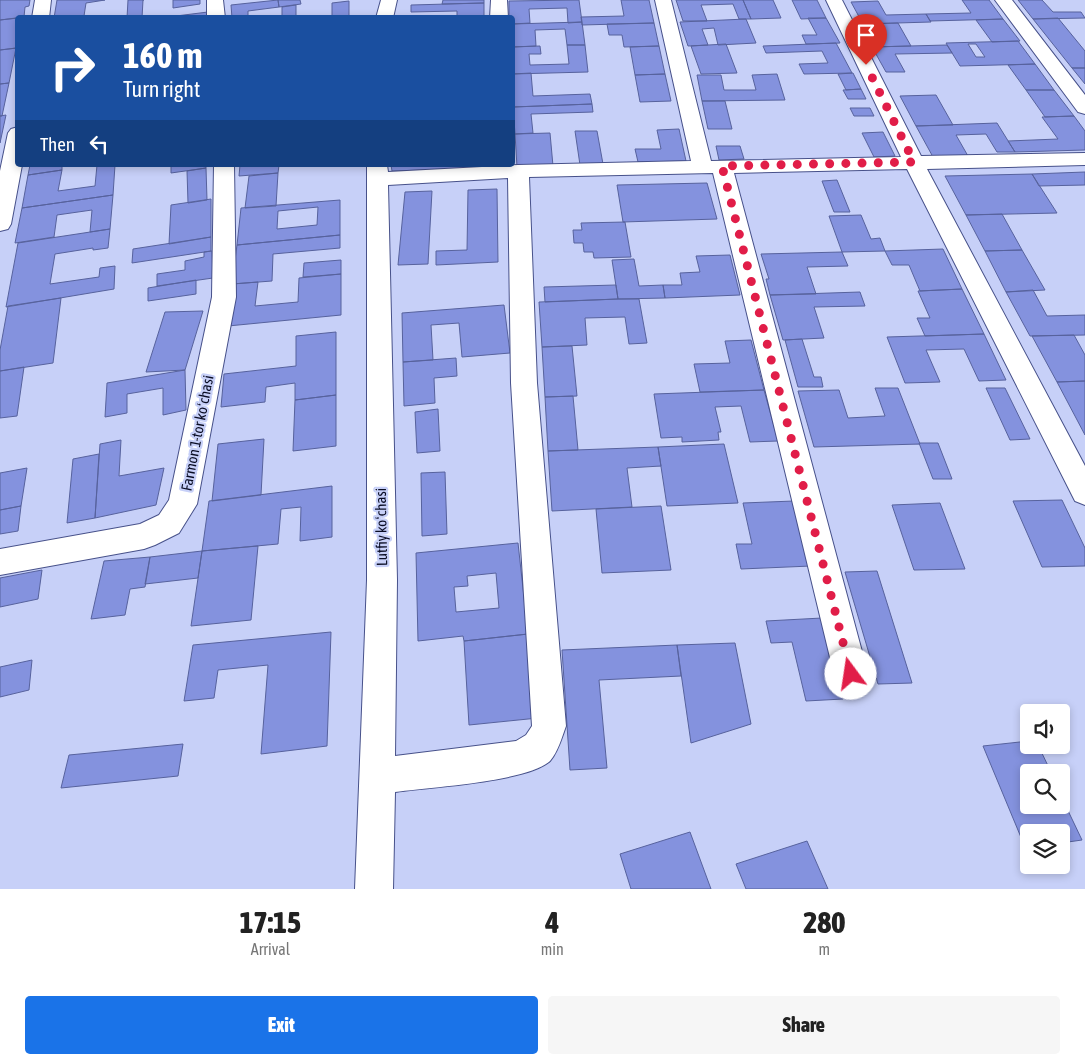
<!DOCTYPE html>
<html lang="en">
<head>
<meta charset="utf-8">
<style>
	:root { --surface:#fff; --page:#f6f6f6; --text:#222; --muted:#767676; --accent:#1a73e8 }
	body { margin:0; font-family:"Asap Condensed",sans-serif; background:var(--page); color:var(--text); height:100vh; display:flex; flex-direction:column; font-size:19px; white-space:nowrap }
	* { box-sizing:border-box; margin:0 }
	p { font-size:16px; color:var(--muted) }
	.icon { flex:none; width:28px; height:28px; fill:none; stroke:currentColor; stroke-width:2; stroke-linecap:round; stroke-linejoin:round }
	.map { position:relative; height:889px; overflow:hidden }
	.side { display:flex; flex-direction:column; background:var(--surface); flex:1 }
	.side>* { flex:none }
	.banner { position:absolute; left:15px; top:15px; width:500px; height:152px; border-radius:5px; box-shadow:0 2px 8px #0003; background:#1a4fa0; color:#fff; overflow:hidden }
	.tools { position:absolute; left:1020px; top:704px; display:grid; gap:10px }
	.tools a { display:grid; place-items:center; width:50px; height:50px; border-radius:5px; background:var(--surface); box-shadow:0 2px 8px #0003; font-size:25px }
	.pin { position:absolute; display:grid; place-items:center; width:42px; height:42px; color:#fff; margin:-51px -21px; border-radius:50% 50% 50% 0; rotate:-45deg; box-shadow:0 0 5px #0007 }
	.pin .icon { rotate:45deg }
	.me { position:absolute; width:55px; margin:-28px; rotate:346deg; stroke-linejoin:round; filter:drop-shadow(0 0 4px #0008) }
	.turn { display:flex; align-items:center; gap:18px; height:105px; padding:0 25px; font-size:22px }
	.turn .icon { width:65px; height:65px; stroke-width:2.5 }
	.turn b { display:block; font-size:35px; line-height:42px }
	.then { display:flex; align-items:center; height:48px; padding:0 25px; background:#0003; gap:10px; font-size:19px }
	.eta { display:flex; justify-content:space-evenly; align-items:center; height:85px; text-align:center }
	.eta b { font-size:30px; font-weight:800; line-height:35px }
	.cta { display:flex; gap:10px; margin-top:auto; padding:10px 25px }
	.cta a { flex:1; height:58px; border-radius:5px; background:var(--accent); color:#fff; font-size:20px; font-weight:800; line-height:58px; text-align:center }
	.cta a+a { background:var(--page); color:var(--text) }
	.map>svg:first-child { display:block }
	.building { fill:#8492de; stroke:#57629d; fill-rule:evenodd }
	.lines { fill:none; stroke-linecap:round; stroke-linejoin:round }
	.minor-casing { stroke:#47518a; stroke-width:2 }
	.minor { fill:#fff; fill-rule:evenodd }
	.route { stroke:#e11d48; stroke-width:9; stroke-dasharray:0 16.2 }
	.labels { text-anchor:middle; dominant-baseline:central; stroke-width:4.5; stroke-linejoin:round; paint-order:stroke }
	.street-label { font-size:15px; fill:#0a0d24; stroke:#c7d0f8 }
</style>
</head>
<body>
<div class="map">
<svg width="1085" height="889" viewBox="0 0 1085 889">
	<rect width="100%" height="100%" fill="#c7d0f8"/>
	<path class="building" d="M0 0H30L29 6 25 7 24 17 0 20Z
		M57 0H105L86 3 84 16 54 18Z
		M128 0H144H143L142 18H127Z
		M173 0H200V4L173 8Z
		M278 0H300L301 4 279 7Z
		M278 0 279 7 248 11V18H232L231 5Z
		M443 0H484V3L442 4Z
		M579 0 582 22 568 23 567 8 529 9 530 23 512 24V18H509V1Z
		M621 0H649L654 23 582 25 581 17 624 16Z
		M676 0H743L751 19H739L733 4 701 5 707 21H683Z
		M743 0H773L781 18 751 19Z
		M792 0H817L826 18 801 19Z
		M962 0H989L1003 19 930 21 926 14 971 13Z
		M1018 0H1042L1053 12H1081L1085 18 1033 19Z
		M349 1V18H332V3Z
		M878 1 886 15 926 14 931 22 863 24 851 2Z
		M484 3V18H457V11L411 12V5Z
		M296 5V18H282V7Z
		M208 12V18H160Z
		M18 18 17 48 0 50V20Z
		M808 18H826L840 43 806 44 802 35H817Z
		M1058 18 1085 51V68H1072L1033 19Z
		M746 19 756 43 718 45 714 28 702 29 708 45 688 46 680 22Z
		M1003 19 1020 41 992 42 976 20Z
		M582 22 585 45H567L565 29 535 30 536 46 512 47V24Z
		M654 23 659 46 624 47 622 35H609L607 24Z
		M898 23 911 46 871 47 858 24Z
		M1018 41 1035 64 960 66 946 43ZM968 44H976L985 57H976Z
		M836 43 852 73 804 74 799 64 828 63 822 51 766 53 763 46Z
		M726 44 737 73 701 74 691 46Z
		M567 45H585L588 72 512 74V47L540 46 541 54H529L530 65 569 64Z
		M947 45 952 53 895 54 905 72H886L872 47Z
		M659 46 665 74 635 75 630 47Z
		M16 48 9 83 0 84V50Z
		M1035 64 1054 90H1026L1008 65Z
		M1072 68H1085V84Z
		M531 73 533 96 590 94 592 104 513 107 512 74Z
		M853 73 861 89 846 90 838 74Z
		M665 74 671 101 640 102 635 75Z
		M777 74 785 100 702 101 697 75H721L724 90H756L752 75Z
		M9 83 2 116H0V84Z
		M861 89 866 99H848L843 90Z
		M1026 90H1054L1074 116 1045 117Z
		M936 95 953 125 916 126 900 96Z
		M702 101H725L732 129H708Z
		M592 104 593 112 531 114 533 133 515 134 513 107Z
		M850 108H870L874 116H854Z
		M6 115 0 143V116Z
		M1074 116 1085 131V150L1015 152 1008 141 1058 139 1042 117Z
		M997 123 1015 152H997L986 134 956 135 968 156 933 157 916 126Z
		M679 129 686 161 638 162 635 149H661L657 130Z
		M575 131H597L603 164 580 165Z
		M883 132 895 156 874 157 862 133Z
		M550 133 553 166 517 167 515 134Z
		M716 146H740L744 159 719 160Z
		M30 165H62V170L28 175Z
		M97 165H115L113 195 22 208 28 175 62 170 58 191 95 186Z
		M171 165H206V168L171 173Z
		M240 165H279L278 173 239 176Z
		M391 165H488V168L392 171Z
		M206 168 207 200 188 203 187 171Z
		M1085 172V185L1039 186 1032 174Z
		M278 173 276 206 245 208 249 176Z
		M1032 174 1057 213 966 215 945 176Z
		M837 180 850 212H834L822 181Z
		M707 183 717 219 623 222 617 185Z
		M497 189 498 262 436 265V251L467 250 468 190Z
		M432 191 428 264 398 265 405 192Z
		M113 195 110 229 90 232 92 210 57 215 54 237 15 243 22 208Z
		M211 199V237L169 244 171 205Z
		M340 200V235L237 245 241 208ZM318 207 317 225 277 229 278 211Z
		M1002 214 1022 250 985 251 966 215Z
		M861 215 871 239 880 238 885 251 842 252 829 216Z
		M625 222 631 257 594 258 593 252H584L583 243H574L573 230H582L581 223Z
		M110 229 108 248 93 250V248L55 254 50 284 99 277 100 268 115 266 114 289 6 307 18 243Z
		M340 235V248L273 254 272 281 232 284 237 245Z
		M211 237V251L132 263 133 249Z
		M943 249 962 289 920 291 909 265H892L885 251Z
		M1022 250 1045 290 1006 292 985 251Z
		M212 251 213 278 157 286V274L185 270V261L204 257V252Z
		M842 252 848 266 807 267 816 294 770 295 766 279H769L761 254Z
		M730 255 740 295 665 298 663 285H682L680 273 700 272 696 256Z
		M634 259 639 286 663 285 665 298 618 299 612 260Z
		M341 260V274L303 277 304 263Z
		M341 274V315L228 326 232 284 258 282 255 306 298 302 299 278Z
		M196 280V294L148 301V288Z
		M616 285 618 299 545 302 544 287Z
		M962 289 984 334 925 336 917 318H930L918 291Z
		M1033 290 1047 316 1085 315V335L1030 336 1006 292Z
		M860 292 865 306 814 307 824 338 783 340 770 295Z
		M61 298 53 363 0 371V350L8 306Z
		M618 299H639L647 343 629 344 625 317 585 318 587 345 542 347 539 302Z
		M504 305 510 353 462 357 459 323 431 325 433 360 403 362 402 313Z
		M203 311 185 370 146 372 165 312Z
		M336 332V395L295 400V383L266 387 265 402 221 407 224 374 296 366V336Z
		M984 334 1006 380 979 381 964 349 926 350 940 382 905 383 887 337Z
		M1074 335 1085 355V381L1057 382 1032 336Z
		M802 339 814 377H821L823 387H798L785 340Z
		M751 340 764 390 700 392 694 364 730 363 725 341Z
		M572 346 577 396 545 397 542 347Z
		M456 358 457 376 434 378 435 403 404 406 403 362Z
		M24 367 17 416 0 418V371Z
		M185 370 186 410 163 415V388L127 394V413L105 417 107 383Z
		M1085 381V435L1057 382Z
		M875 388H898L920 444 814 447 798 391 839 390 848 418 885 416Z
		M986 388H1005L1030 439 1010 440Z
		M764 390 778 441 750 442 741 406 715 407 721 432H718L719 440 682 442V437L661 438 654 394Z
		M336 395V446L293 451 295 400Z
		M573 396 578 450 548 451 545 397Z
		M438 409 440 451 417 453 415 412Z
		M264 439 261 495 212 501 218 444Z
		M121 440 119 476 164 468 156 505 95 518 100 444Z
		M919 443H938L952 479H933Z
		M724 444 738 503 667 506 658 447Z
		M658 447 661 466 627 468 632 507 552 511 548 451Z
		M99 454 95 518 67 523 73 459Z
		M27 468 21 506 0 510V473Z
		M445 472 447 534 422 536 421 473Z
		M332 486V537L300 541 301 507 281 509 278 544 202 551 209 501Z
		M1062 500 1085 548V566L1042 567 1013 501Z
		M794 501 811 566 741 569 736 544H752L743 503Z
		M940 503 965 569 914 570 892 505Z
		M21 506 18 531 0 534V510Z
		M661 506 671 570 602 573 596 509Z
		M518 543 528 634 464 641 463 636 418 641 416 553ZM496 573 499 608 456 612 454 587 468 586 467 576Z
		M258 546 251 620 191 626 202 551Z
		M202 551 198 578 145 584 150 557Z
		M150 557 145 587 130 589 125 615 91 619 104 561Z
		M42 570 38 599 0 607V578Z
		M877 571 912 683 878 684 845 572Z
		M822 618 843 699 806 701 792 642 771 643 766 621Z
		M331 632 327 746 261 754 268 665 218 670 214 698 184 701 193 645Z
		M528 634 538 718 469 725 464 641Z
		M735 643 751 724 691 743 677 645Z
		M677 645 681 676 599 680 607 768 570 770 562 650Z
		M32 660 29 690 0 697V667Z
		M1029 741V745H1038L1051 772H1029V805H1061V796L1082 840 1061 843V832H1029V846L1025 847 983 746Z
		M183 744 178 776 61 788 69 755Z
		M690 832 711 889H631L620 854Z
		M807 841 828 889H746L736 864Z"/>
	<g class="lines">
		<g class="minor-casing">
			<path id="minor" d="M35 0H51L49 18H32Z
				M207 0H223L225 18H207Z
				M381 0H397L393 18H376Z
				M491 0H507L508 18H490Z
				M655 0H671L711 161 901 157 826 0H842L921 156 1085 153V165L927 169 1085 466V505L1075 501 907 169 734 173 868 674 863 685 851 690 839 685 834 674 713 173 529 177 537 383 566 726C562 737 558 752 550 761 527 782 429 787 395 792L393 889H355L367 580V165H387L388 172 518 165 691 161ZM508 178 511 383 532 726 526 735 516 741 395 756 397 580 388 185Z
				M995 0H1012L1085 95V114L1078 112Z
				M18 127V165H22L11 224 8 229 0 231V171L8 133 11 129Z
				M214 165H234L236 297 197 504 179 533 155 545 144 549 0 575V549L140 524 159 515 169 500 212 297Z"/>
		</g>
		<use href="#minor" class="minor"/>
	</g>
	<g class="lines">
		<path class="route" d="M851 674 722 166 914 162 866 65"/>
	</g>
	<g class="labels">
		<g class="street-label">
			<text transform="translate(197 433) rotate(-79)">Farmon 1-tor koʻchasi</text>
			<text transform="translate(381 527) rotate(-91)">Lutfiy koʻchasi</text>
		</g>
	</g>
</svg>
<div class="tools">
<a><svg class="icon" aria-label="sound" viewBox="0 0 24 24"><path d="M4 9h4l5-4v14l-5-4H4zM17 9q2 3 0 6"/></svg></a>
<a><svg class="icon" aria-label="search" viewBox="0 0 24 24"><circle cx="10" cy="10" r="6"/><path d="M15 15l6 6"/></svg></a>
<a><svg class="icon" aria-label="layers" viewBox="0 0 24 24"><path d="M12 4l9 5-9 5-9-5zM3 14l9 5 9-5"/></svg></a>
</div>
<div class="pin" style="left:866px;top:65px;background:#d93025"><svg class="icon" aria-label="arrive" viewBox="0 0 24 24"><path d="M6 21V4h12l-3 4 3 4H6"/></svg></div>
<svg class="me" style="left:851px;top:674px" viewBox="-20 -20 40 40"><circle r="19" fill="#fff"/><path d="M0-13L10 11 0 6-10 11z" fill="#e11d48"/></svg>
<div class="banner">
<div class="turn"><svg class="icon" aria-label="right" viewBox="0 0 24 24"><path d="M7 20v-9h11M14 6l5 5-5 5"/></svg><div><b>160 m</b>Turn right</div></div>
<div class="then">Then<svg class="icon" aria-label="left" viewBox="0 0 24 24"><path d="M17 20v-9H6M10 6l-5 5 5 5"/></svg></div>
</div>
</div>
<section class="side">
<div class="eta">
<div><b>17:15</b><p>Arrival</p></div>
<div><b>4</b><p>min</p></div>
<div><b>280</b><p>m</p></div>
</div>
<div class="cta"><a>Exit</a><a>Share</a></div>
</section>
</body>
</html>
